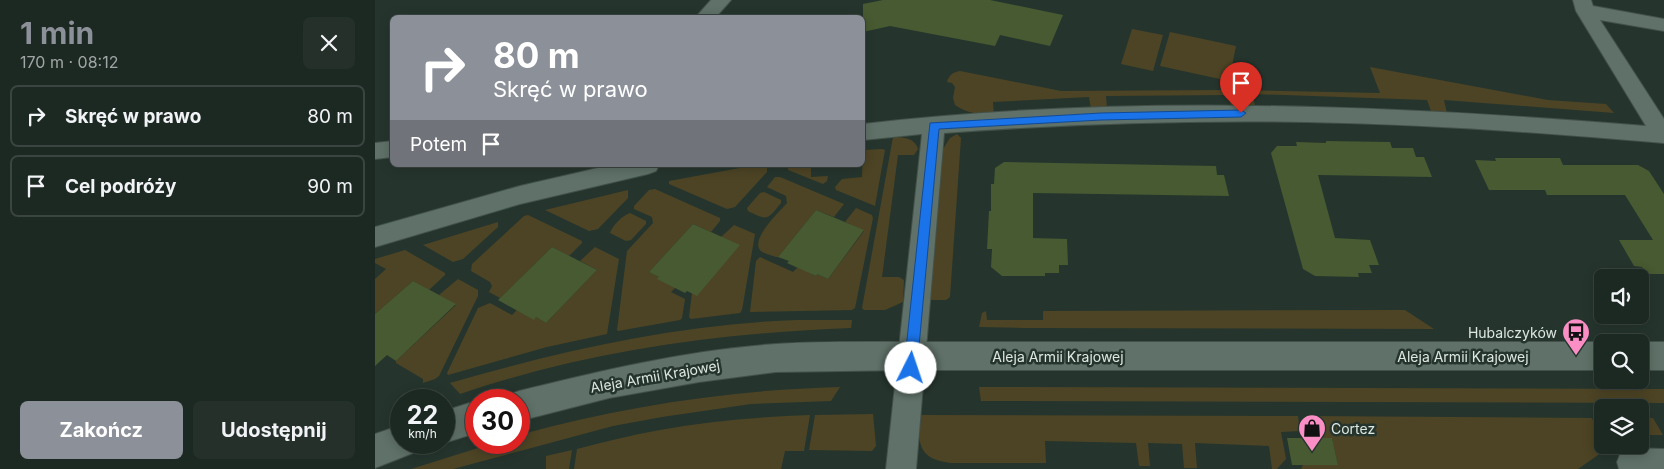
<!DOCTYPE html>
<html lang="pl">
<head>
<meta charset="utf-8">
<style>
	:root { --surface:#1c2822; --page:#25302a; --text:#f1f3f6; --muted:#a0a6a5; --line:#3a4440; --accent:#8c9099 }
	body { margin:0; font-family:Inter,sans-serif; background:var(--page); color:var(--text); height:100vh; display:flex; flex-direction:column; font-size:19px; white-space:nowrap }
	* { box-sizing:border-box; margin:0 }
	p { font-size:16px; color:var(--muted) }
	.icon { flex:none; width:28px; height:28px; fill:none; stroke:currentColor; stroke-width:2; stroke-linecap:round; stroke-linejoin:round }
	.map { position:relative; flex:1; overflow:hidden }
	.details { display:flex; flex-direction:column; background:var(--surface); width:375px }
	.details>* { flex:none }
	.guide { position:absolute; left:15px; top:15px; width:475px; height:152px; border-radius:8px; box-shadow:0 2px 12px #0003,0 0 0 1px var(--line); background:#8c9099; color:#fff; overflow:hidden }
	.buttons { position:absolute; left:1219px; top:269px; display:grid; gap:10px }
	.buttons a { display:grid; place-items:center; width:55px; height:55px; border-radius:8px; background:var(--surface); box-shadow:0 2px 12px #0003,0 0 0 1px var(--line); font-size:25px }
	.speed { position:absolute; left:15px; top:389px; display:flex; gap:10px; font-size:25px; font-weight:700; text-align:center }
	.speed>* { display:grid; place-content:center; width:65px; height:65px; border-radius:50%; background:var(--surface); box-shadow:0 2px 12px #0003,0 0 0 1px var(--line); line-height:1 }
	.speed small { font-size:12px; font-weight:400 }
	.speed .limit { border:8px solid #d22; background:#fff; color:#111 }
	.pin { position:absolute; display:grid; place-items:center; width:42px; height:42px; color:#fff; margin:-51px -21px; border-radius:50% 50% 50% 0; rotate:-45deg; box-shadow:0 0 5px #0007 }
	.pin .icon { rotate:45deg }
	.me { position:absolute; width:55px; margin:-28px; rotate:4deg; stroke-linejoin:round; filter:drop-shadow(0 0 4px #0008) }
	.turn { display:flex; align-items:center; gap:18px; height:105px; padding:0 20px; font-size:22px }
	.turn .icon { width:65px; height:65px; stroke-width:2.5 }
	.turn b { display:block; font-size:35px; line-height:42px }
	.then { display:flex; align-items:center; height:48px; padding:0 20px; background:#0003; gap:10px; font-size:19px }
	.round { display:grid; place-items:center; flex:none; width:52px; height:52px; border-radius:8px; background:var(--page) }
	.overview { display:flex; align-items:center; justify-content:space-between; height:85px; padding:0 20px }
	h1 { font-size:30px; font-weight:700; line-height:38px; color:var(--accent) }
	.primary-button { display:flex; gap:10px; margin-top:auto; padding:10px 20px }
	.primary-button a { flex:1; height:58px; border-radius:8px; background:var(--accent); color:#fff; font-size:20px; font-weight:700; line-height:58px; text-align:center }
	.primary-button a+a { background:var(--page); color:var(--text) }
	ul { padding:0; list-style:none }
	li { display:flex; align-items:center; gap:15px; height:62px; margin:0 10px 8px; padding:0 10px; border:2px solid var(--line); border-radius:8px }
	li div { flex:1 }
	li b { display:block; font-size:19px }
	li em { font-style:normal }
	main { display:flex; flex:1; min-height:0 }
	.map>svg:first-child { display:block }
	.green { fill:#4d4425 }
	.building { fill:#475a31 }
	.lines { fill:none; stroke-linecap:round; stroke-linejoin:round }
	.minor-casing { stroke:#43514a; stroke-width:2 }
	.tertiary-casing { stroke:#43514a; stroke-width:2 }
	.minor { fill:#5f7168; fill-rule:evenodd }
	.tertiary { fill:#5f7168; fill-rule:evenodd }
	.route { fill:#1a73e8; stroke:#114b97 }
	.labels { text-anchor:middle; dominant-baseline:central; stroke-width:5; stroke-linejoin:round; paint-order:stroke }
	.poi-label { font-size:14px; fill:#dde7e2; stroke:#25352d; text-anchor:end }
	.street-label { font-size:14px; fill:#dde7e2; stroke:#25352d }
</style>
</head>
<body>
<main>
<section class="details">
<div class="overview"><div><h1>1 min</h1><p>170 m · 08:12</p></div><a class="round"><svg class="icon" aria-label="close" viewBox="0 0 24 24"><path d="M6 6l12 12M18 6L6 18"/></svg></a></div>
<ul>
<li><svg class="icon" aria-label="right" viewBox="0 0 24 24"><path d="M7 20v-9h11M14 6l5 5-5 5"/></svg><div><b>Skręć w prawo</b></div><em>80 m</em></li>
<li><svg class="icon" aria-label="arrive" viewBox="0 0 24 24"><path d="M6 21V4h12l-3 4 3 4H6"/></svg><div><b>Cel podróży</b></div><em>90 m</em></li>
</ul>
<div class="primary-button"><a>Zakończ</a><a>Udostępnij</a></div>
</section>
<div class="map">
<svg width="1289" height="469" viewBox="0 0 1289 469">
	<rect width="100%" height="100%" fill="#25352d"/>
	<path class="green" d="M757 29 788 35 778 71 746 64Z
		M795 32 861 46 854 81 785 66Z
		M995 67 1173 100 1231 104 1239 113 1069 100 1072 113 1056 111 1052 100 878 94 880 107 856 106 853 95 731 96 732 109H716L714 97 618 102 619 115C606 115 591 113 580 105L578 98 580 87 577 83 572 82C574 75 578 72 585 71L686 91 853 90 1005 93Z
		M582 134 586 138 575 297 571 300H554L568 149 575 138Z
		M518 137C528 137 540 138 543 149L539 155H523L507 277H524L529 280 528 302 510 310H489L487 308Z
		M507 149 510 150 500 206 461 190 460 187 467 179 487 177 488 150Z
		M381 165H392V172L360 207 352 209 294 184V181Z
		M413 165H436V177L453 176 452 181 448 184 413 170Z
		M400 177H405L469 204 459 217 441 210 403 257H401C396 255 389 254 386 251 374 240 404 212 412 203L411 196 392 187Z
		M280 189 345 218V221L336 232 318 224 274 272 284 277 283 279 302 286 296 292 310 299 307 318 305 320 243 331 242 330 252 251 278 223 277 217 259 209V206L274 190Z
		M253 190V198L223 229 214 231 170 210Z
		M389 192 406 200V203C392 220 393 221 373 211L372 208 385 193Z
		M481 208 497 215 498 218 480 308 477 310 375 312 381 261 385 257 418 272 424 266 440 276 442 274 453 279 489 231 470 222Z
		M255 213 271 221V224L256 240 251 241 235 233C237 226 248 215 255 213Z
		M153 215 207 241V243L194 256 177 247 125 298 114 292 117 286 115 282 96 271 97 264 149 216Z
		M123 222V227L88 259 78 262 48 245Z
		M359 225 380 234 367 310 365 313 316 319 314 317 317 293 346 237Z
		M220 247 244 259 232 334 172 347 73 375 72 373 103 308 115 303 137 315 142 310 159 319 161 317 171 323 222 270 205 261Z
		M30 250 70 273V275L54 290 38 281 0 314V279L11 269 0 263V259Z
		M83 279 103 290V296L64 376 60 379 48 383V379L21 363V361L81 305 64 295Z
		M1030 310 1059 329 651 328 604 327 607 313 611 311 612 320H668V311Z
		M423 320H477L476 328C344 333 211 351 85 394L75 383C189 350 304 324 423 320Z
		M465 387 456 401 376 404 287 417 238 426 78 469H36L119 443 144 442V435C249 406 355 390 465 387Z
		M604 387 1289 389V403L606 401Z
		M498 414 501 446 497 451 434 450 440 415Z
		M435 415 429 451H410L406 469H199L202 449C229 442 257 435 285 430 334 421 385 417 435 415Z
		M544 415 923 416 925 431 906 432 911 459 902 469H897L894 446 820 443 822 468H809L807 444 773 443 775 466H764L761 443 670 441 671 463H576C543 459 543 444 544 415Z
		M930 416 1217 418 1229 448 1226 453 1203 469H926L928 465H963L957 439 935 438Z
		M1265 418H1278L1288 435H1265Z
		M197 450 194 469H171V456Z"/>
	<path class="building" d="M508 0H615L688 15 675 46 625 35 620 46 515 26 488 32V4Z
		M951 141 1015 142 1017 148H1038L1041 157H1049L1057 177 943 175 960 238 995 240 1004 265H994L997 273H983L984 277 940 276 928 269 896 153 902 146H922L921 142 951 143Z
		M1120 158H1185L1188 165H1263L1274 171 1289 194V274H1272L1267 267 1259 266 1244 240H1278L1250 195H1172L1170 190H1114L1100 160 1121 161Z
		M629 162 841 166 842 175H849L854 196 658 193V238L692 239 693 265H684V273H670V276H627L616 267 617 249H612L614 211H616V184H619L620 168Z
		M441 210 489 230 453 279 442 274 441 276 412 263 414 261 403 257Z
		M318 224 365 245 322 296 312 291 310 293 282 279 284 277 274 272Z
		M177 247 222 270 171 323 161 317 159 320 123 300Z
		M38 281 81 304 21 361 12 355 0 366V314Z
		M912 438H957L963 465H917Z"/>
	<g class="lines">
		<g class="minor-casing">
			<path id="minor" d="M336 0H356L340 18H320Z
				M1198 0H1216L1218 6 1289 19V31L1225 20 1289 119V143C1170 133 1051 124 931 122 810 120 690 124 569 133L541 469H511L547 134 488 140V124C746 94 1013 105 1271 126L1201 11Z
				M18 141V157L0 159V143Z
				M236 165H284L281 171 273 174 145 204 0 247V227L145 186Z
				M1256 448 1289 449V469H1244L1242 462 1246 452Z"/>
		</g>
		<g class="tertiary-casing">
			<path id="tertiary" d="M537 342H1230H1228V370H537L401 372 324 382 234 398 144 421V400H131L133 395 144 391C228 370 314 350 401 344 446 341 492 342 537 342Z
				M1263 342H1289V370H1265V342Z
				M101 401V433L69 443 68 442 69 411Z
				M26 425V442H42L38 453 0 468V434Z"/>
		</g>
		<use href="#minor" class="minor"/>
		<use href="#tertiary" class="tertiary"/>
	</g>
	<path class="route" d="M866 110 871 113 866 117 726 120 564 129 542 368 540 372 536 374 531 372 529 368 555 123 726 113Z"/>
	<defs>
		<g id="bus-pin" transform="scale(1.4375)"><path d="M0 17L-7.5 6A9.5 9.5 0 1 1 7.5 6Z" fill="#fb8fc5" stroke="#25352d"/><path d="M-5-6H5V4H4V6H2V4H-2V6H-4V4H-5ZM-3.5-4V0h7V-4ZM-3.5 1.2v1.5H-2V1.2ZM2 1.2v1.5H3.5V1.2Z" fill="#111"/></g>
		<g id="shop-pin" transform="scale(1.4375)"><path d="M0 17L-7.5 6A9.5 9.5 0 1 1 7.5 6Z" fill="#fb8fc5" stroke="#25352d"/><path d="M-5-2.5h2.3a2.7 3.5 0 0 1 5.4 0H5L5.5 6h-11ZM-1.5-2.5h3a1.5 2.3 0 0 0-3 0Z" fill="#111"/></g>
	</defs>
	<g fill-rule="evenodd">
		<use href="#bus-pin" x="1201" y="332"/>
		<use href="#shop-pin" x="937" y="428"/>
	</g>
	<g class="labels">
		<g class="poi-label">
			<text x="1182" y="332">Hubalczyków</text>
			<text x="956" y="428" text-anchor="start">Cortez</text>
		</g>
		<g class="street-label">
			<text x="683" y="356">Aleja Armii Krajowej</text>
			<text x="1088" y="356">Aleja Armii Krajowej</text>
			<text transform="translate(280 376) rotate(-10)">Aleja Armii Krajowej</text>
		</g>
	</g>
</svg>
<div class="buttons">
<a><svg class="icon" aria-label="sound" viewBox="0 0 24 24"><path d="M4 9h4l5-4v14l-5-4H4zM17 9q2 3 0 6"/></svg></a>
<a><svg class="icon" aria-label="search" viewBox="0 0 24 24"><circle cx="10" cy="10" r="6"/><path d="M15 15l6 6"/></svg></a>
<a><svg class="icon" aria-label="layers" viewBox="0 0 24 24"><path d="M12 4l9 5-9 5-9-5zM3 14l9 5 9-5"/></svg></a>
</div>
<div class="speed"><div>22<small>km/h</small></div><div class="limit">30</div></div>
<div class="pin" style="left:866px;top:113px;background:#d93025"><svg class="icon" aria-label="arrive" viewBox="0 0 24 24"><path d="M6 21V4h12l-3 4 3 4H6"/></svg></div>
<svg class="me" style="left:536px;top:368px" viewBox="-20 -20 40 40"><circle r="19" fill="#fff"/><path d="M0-13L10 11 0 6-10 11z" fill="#1a73e8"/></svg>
<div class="guide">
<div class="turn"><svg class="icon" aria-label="right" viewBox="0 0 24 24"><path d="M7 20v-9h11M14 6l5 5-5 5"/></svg><div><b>80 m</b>Skręć w prawo</div></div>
<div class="then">Potem<svg class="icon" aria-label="arrive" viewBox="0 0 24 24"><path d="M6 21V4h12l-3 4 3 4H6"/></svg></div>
</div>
</div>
</main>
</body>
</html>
